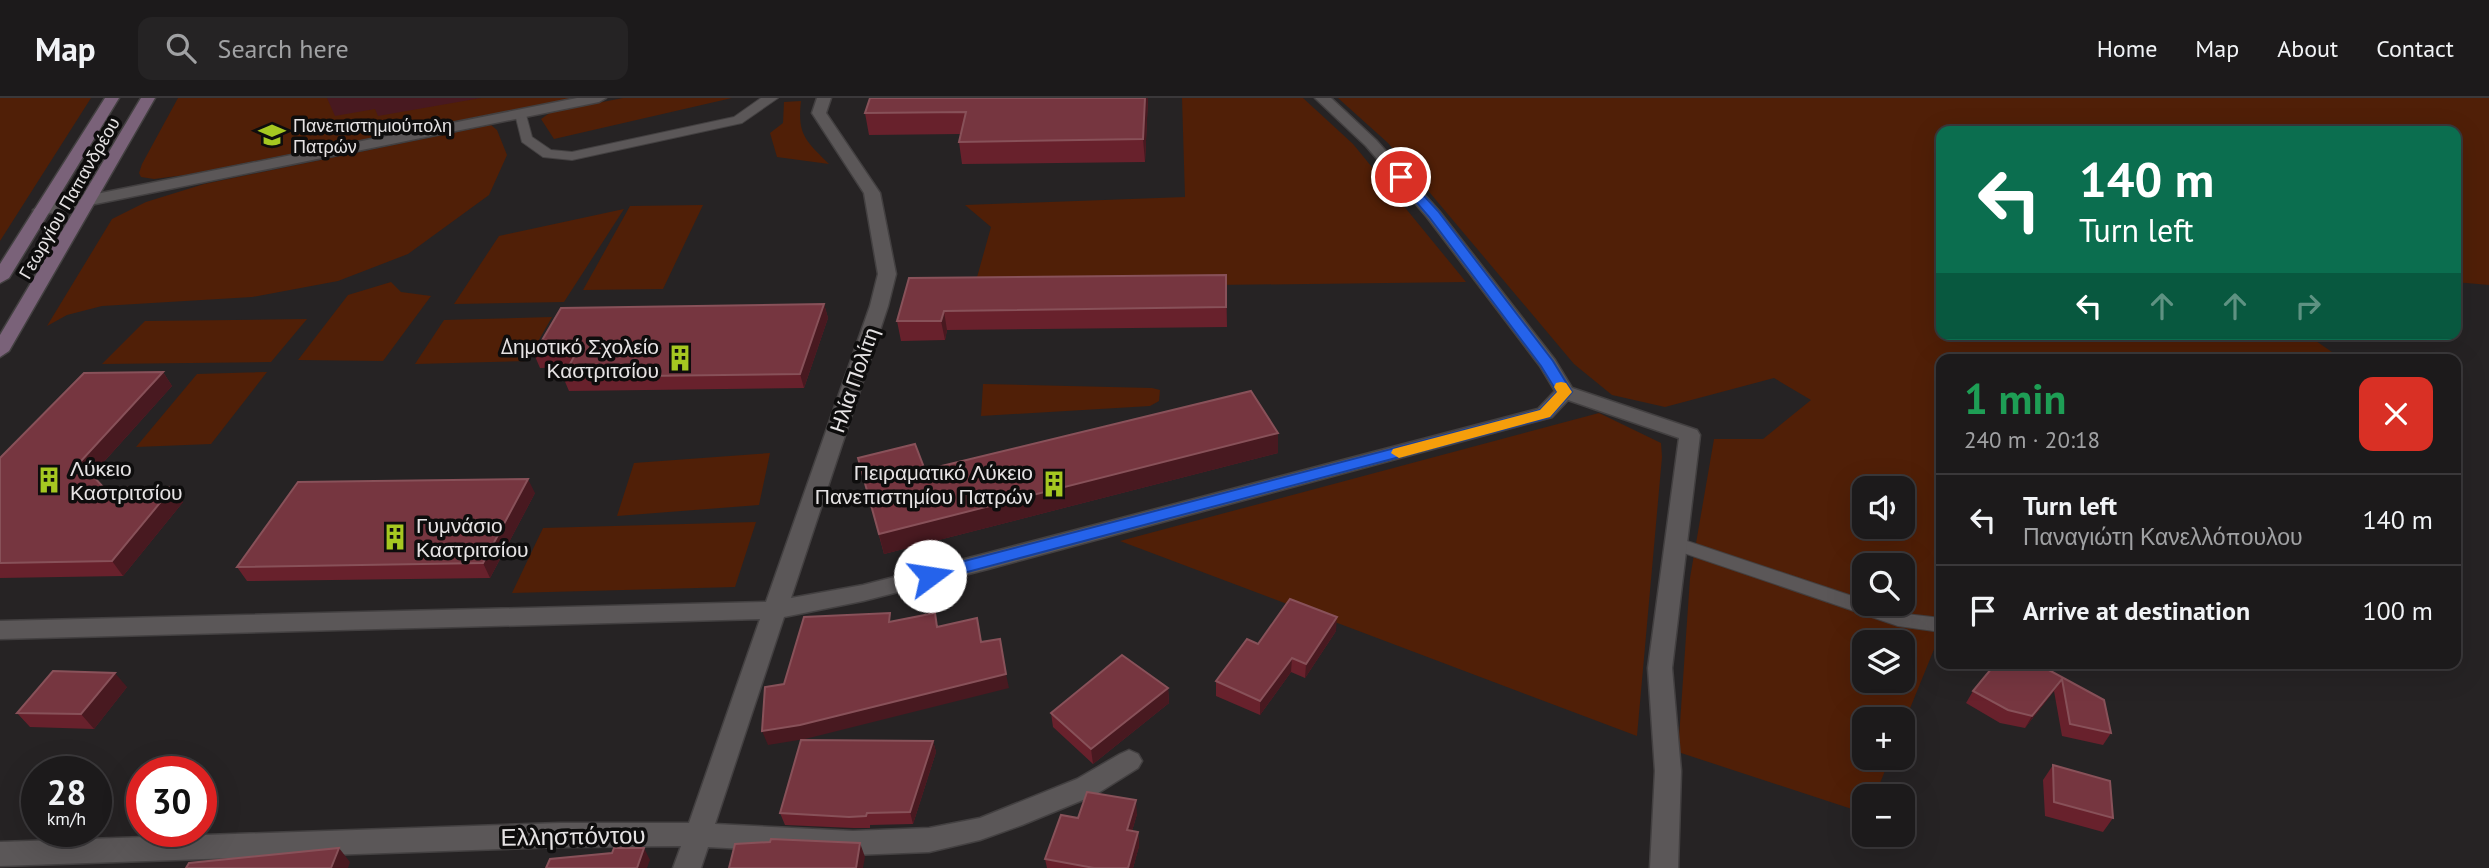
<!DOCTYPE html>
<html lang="en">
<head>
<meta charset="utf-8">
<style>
	:root { --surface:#1c1a1b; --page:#252324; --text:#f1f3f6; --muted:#a0a1a3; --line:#3a383a }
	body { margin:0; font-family:"PT Sans",sans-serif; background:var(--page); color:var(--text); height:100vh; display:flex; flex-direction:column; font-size:26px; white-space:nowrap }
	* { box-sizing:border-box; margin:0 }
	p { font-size:23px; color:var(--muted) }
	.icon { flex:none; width:38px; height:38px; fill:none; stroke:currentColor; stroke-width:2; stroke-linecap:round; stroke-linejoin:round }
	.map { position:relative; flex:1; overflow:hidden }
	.sheet { position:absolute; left:1936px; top:256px; width:525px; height:315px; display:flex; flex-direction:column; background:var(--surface); border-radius:14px; box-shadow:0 7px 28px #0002,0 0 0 2px var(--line) }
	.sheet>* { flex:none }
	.hud { position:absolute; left:1936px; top:28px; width:525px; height:214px; border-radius:14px; box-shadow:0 7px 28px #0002,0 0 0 2px var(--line); background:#0b6e4f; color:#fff; overflow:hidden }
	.tools { position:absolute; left:1852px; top:378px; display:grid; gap:14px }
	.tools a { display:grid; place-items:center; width:63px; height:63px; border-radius:14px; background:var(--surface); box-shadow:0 7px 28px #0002,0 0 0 2px var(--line); font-size:35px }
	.speed { position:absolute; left:21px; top:658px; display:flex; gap:14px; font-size:35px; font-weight:700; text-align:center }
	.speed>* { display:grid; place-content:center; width:91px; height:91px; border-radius:50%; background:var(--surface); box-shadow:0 7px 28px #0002,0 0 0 2px var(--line); line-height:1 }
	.speed small { font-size:18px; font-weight:400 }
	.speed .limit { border:10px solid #d22; background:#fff; color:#111 }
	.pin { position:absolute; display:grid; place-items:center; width:60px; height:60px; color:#fff; margin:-30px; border:4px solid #fff; border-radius:50%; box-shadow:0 2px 7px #0007 }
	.me { position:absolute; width:77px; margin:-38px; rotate:76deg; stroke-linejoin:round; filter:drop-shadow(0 0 5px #0008) }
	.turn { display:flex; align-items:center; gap:24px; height:147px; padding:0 28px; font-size:32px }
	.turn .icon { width:91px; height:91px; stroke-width:2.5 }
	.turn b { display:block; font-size:49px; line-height:60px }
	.lanes { display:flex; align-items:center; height:66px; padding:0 28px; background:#0003; justify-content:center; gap:35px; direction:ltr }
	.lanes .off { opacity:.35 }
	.round { display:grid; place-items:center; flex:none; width:74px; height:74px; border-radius:14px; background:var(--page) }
	.summary { display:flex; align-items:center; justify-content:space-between; height:119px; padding:0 28px }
	h1 { font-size:42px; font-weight:600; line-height:52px; color:#1e9e55 }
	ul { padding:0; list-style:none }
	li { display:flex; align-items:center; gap:21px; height:91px; padding:0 28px; border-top:2px solid var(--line) }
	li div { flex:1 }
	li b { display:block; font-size:26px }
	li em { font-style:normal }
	header { display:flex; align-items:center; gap:42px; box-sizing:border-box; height:98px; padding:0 35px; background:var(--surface); border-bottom:2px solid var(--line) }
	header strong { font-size:33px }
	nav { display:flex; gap:38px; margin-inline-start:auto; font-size:24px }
	.search { width:490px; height:63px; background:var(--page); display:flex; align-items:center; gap:18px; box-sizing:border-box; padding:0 24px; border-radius:14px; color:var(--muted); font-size:26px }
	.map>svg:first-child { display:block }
	.green { fill:#501f07; fill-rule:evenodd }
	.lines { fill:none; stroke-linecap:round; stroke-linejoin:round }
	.service-casing { stroke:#434041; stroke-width:2 }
	.minor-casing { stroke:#434041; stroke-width:3 }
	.tertiary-casing { stroke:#434041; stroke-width:3 }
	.secondary-casing { stroke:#434041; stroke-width:3 }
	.service { fill:#5b5758; fill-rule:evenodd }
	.minor { fill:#5b5758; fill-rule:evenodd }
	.tertiary { fill:#5b5758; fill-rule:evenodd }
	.secondary { fill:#7a6279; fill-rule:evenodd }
	.wall { fill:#68212c }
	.shaded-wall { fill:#481920 }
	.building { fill:#763640; stroke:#885159; stroke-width:2 }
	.route { fill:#2563eb; stroke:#184099; stroke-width:2 }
	.slow { fill:#f59e0b }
	.labels { text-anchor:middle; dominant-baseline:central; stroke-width:7; stroke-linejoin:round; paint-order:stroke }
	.far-poi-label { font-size:18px; fill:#e6e3e4; stroke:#0e0d0d; text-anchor:start }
	.far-street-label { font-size:18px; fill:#e6e3e4; stroke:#0e0d0d }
	.poi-label { font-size:21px; fill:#e6e3e4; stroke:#0e0d0d; text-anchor:end }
	.street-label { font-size:21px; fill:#e6e3e4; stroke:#0e0d0d }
	.near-street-label { font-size:24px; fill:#e6e3e4; stroke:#0e0d0d }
</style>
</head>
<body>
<header>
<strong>Map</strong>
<div class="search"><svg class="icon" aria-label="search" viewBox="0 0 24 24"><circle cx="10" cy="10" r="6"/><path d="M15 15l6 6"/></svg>Search here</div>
<nav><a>Home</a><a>Map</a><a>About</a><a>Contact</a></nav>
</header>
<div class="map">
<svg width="2489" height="770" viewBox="0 0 2489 770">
	<rect width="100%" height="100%" fill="#262324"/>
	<path class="green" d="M0 0H91L0 143Z
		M178 0H572L185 77 154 81 141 79 139 75 142 66Z
		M623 0H732L554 41 541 21 551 14Z
		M1182 0H1303L1353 46 1466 184 974 190 991 129 965 107 1185 99Z
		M1338 0H2489V187L2455 184V33H1941V236H2306L2342 261H1941V544H1937L1902 630V621H1864V660H1890L1875 698H1864V715L1678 654 1690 480 1714 341H1763L1811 302 1774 280 1665 309 1612 297 1574 266 1388 45ZM1864 390H1902V429H1864ZM1864 467H1902V506H1864ZM1864 544H1902V583H1864Z
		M801 3C797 37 806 43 829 66L777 59 770 35 783 25 784 4Z
		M491 27 497 32 507 57 489 97 408 156 338 183 252 199 102 208 67 217 47 228 112 121 146 104 204 86Z
		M703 107 663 191 583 192 630 108Z
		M624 111 564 204 454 206 499 138Z
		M391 184 401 194 431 198 383 263 298 262 348 197Z
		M552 219 527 263 415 266 444 222Z
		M307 221 271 264 102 266 145 223Z
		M267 274 211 346 136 349 197 276Z
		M983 286 1152 290 1160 292 1159 303 1150 308 981 318Z
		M1599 315 1661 345 1662 359 1637 638 1120 443Z
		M770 355 759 407 617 418 634 365Z
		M756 424 735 489 512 495 543 430Z"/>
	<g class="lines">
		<g class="service-casing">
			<path id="service" d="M761 0H778L742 25 572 62 543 59 522 44 515 16 525 13 532 39 551 52 572 54 734 19Z
				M1678 440 1864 502V506H1876L1906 516 1941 520V534L1898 528 1672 451 1669 446 1672 441Z"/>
		</g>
		<g class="minor-casing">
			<path id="minor" d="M817 0H831L826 15 880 95 896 176 888 208 791 500 863 487 988 455 1538 311 1555 293 1540 268 1427 119 1366 48 1315 0H1331L1376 42 1439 113 1555 262 1572 290 1697 332 1700 337 1672 570 1681 673 1678 770H1650L1655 673 1648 570 1679 340 1568 302 1552 319 988 471 863 503 784 519 715 726 853 733 929 730 980 720 1077 681 1120 656 1129 652 1138 656 1142 663 1138 670 1095 697 1022 727 980 742 929 754 853 757 708 749 701 770H673L681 748 560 749 0 768V744L560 725H689L760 521 0 541V523L766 504 870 208 878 176 864 95 812 15Z"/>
		</g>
		<g class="tertiary-casing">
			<path id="tertiary" d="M577 0H606L599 4 41 117 33 112 41 107Z"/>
		</g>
		<g class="secondary-casing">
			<path id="secondary" d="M105 0H119L9 180 0 185V166Z
				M141 0H155L9 253 0 259V237Z"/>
		</g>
		<use href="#service" class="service"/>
		<use href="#minor" class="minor"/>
		<use href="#tertiary" class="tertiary"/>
		<use href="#secondary" class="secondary"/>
	</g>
	<path class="wall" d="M870 0H1148L1145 64 962 66 959 44 961 36 869 37 865 15Z
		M1226 177 1227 229 947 232 945 242 901 243 897 223 909 180Z
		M824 206 828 220 804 290 569 293 563 279 568 269 540 270 534 256Z
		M163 274 172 288 92 377 104 390 183 404 123 478 0 480V360Z
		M1278 335V355L884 456 858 360 925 372Z
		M535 395 490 480 247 483 237 469Z
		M1336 533 1305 580 1291 574 1260 617 1216 598V583L1258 546Z
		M2036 565 2104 602 2111 635 2103 647 2062 638 2054 593 2025 630 2000 625 1966 605 1973 593 2014 571Z
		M127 589 94 631 30 629 17 615Z
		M1168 590 1169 605 1093 666 1053 629 1051 615Z
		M933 643 936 654 913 726 870 727V730H853L785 727 780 715Z
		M2053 667 2113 720 2103 734 2045 718 2043 682Z
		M1137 716 1132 733 1138 734 1139 748 1133 770H1047L1045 761 1078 720Z"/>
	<path class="shaded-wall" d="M327 0H481L378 18 375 11 335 18Z
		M1145 0H1148L1145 64 1143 41Z
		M824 206 828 220 804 290 800 276Z
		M944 213 947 232 945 242 941 223Z
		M163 274 172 288 91 378 80 364Z
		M1278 335V355L884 456 879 436Z
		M528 381 535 395 490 480 483 465Z
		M173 389 183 404 123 478 112 463Z
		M1337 519 1336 533 1305 580 1306 566Z
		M1292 560 1291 574 1260 617V603Z
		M115 575 127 589 94 631 81 616Z
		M1006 576 1009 590 805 641 768 647 762 633Z
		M2062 581 2054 593 2025 630 2032 618Z
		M1168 590 1169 605 1093 666 1091 651Z
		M933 643 936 654 913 726 910 714Z
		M1136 702 1137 716 1128 746 1127 732Z
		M1138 734 1139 748 1133 770H1128Z
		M860 745 865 759 863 770H856Z
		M339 750 350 764 348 770H331Z
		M644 750 650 762 647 770H637Z"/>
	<path class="building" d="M870 0H1145L1143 41 959 44 966 14 865 15Z
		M1226 177V209L944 213 941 223H897L909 180Z
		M824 206 800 276 563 279 576 255 534 256 561 210Z
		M163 274 80 364 104 390 173 389 112 463 0 465V360L84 275Z
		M1251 293 1278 335 879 436 858 360 915 346 925 372Z
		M528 381 483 465 237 469 298 384Z
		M1290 501 1337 519 1306 566 1292 560 1260 603 1216 583 1247 541 1258 546Z
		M890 515 889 524 935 515 937 529 977 520 981 544 1000 541 1006 576 800 627 762 633 765 589 784 586 804 519Z
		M1122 557 1168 590 1091 651 1051 615Z
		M1996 565H2004L2014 571 2018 565H2036L2104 602 2111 635 2070 626 2062 581 2032 618 2008 612 1973 593Z
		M53 573 115 575 81 616 17 615Z
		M801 642 933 643 910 714 867 715 866 718 849 719 780 715Z
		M2053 667 2110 683 2113 720 2054 704Z
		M1087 694 1136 702 1127 732 1138 734 1128 770H1094L1045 761 1061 717 1078 720Z
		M771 741 860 745 856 770H729L735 746 770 744Z
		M339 750 331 770H186L189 765Z
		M614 750H644L637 770H546L550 761 612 755Z"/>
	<path class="route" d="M1401 75 1405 77 1438 113 1553 263 1572 294 1550 319 930 484 924 482 922 478 930 472 1540 312 1557 294 1541 268 1429 119 1397 82V77Z"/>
	<path class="slow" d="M1561 284 1566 285 1572 294 1550 319 1399 360 1391 355 1393 351 1540 312 1557 294 1554 289 1556 285Z"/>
	<defs>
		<g id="university-bare" transform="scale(2.1)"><path d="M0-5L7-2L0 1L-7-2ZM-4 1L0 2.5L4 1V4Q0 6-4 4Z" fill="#a6c821" stroke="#0e0d0d" stroke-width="2.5" paint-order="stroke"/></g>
		<g id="building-bare" transform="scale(2.1)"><path d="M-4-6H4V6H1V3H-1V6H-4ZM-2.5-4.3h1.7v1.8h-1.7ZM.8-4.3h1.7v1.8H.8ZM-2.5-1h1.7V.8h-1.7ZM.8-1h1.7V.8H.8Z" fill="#a6c821" stroke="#0e0d0d" stroke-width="2.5" paint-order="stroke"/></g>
	</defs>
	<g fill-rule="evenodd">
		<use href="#university-bare" x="272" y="37"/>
		<use href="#building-bare" x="680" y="260"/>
		<use href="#building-bare" x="49" y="382"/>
		<use href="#building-bare" x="1054" y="386"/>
		<use href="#building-bare" x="395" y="439"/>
	</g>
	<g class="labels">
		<g class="far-poi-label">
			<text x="293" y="27">Πανεπιστημιούπολη<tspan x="293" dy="21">Πατρών</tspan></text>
		</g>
		<g class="far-street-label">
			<text transform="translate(69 100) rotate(-60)">Γεωργίου Παπανδρέου</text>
		</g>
		<g class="poi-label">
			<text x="659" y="248">Δημοτικό Σχολείο<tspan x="659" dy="24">Καστριτσίου</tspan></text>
			<text x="70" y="370" text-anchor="start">Λύκειο<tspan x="70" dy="24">Καστριτσίου</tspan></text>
			<text x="1033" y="374">Πειραματικό Λύκειο<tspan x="1033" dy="24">Πανεπιστημίου Πατρών</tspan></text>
			<text x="416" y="427" text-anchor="start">Γυμνάσιο<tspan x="416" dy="24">Καστριτσίου</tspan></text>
		</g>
		<g class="street-label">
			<text transform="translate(854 282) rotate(-71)">Ηλία Πολίτη</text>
		</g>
		<g class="near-street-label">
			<text transform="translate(573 738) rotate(-1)">Ελλησπόντου</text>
		</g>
	</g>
</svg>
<div class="tools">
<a><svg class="icon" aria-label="sound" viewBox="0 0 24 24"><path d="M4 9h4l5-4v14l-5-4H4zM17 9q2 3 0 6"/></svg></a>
<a><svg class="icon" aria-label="search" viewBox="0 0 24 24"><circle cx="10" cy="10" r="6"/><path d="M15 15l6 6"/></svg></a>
<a><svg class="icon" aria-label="layers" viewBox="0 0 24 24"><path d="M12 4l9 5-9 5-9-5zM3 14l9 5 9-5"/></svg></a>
<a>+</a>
<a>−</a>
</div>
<div class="speed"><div>28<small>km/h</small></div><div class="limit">30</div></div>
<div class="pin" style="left:1401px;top:79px;background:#d93025"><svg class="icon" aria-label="arrive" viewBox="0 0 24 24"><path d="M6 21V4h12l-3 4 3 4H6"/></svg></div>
<svg class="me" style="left:930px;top:478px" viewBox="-20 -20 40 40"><circle r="19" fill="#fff"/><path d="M0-13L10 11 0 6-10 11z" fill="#2563eb"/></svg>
<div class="hud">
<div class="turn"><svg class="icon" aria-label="left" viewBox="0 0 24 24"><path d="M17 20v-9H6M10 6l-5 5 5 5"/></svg><div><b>140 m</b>Turn left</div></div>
<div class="lanes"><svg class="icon" aria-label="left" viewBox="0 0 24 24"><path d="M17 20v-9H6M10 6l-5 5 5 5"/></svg><svg class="icon off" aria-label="ahead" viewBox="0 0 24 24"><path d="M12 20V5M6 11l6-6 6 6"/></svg><svg class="icon off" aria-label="ahead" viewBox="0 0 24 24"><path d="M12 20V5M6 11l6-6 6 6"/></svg><svg class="icon off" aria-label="right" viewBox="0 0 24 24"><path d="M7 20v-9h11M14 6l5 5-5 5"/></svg></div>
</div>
<section class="sheet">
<div class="summary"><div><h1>1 min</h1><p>240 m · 20:18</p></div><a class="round" style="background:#d93025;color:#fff"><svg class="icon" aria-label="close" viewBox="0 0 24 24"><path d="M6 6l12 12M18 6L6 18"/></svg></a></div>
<ul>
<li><svg class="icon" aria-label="left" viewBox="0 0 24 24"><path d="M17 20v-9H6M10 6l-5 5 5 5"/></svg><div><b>Turn left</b><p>Παναγιώτη Κανελλόπουλου</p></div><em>140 m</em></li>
<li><svg class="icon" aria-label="arrive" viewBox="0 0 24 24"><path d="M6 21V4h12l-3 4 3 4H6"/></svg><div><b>Arrive at destination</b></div><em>100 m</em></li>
</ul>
</section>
</div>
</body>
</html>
